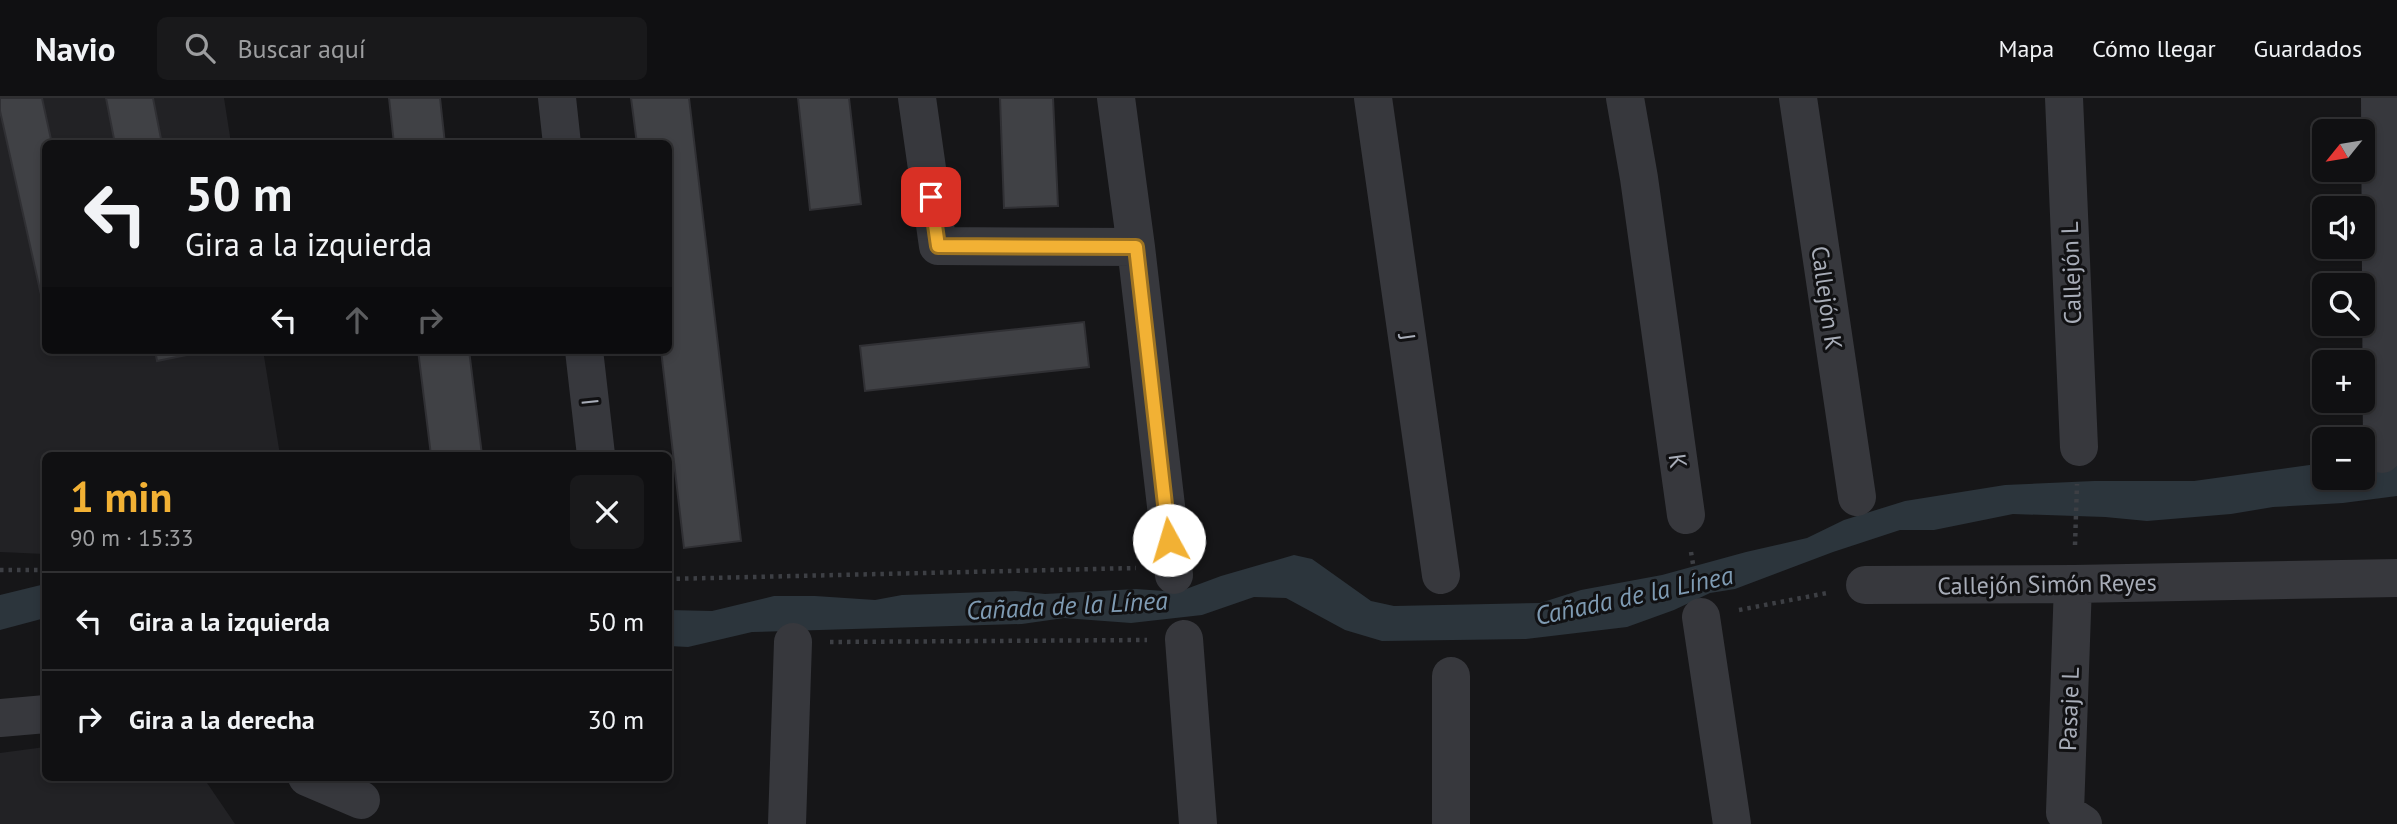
<!DOCTYPE html>
<html lang="es">
<head>
<meta charset="utf-8">
<style>
	:root { --surface:#101012; --page:#19191b; --text:#f1f3f6; --muted:#9c9d9f; --line:#303032; --accent:#f2b134 }
	body { margin:0; font-family:"PT Sans",sans-serif; background:var(--page); color:var(--text); height:100vh; display:flex; flex-direction:column; font-size:26px; white-space:nowrap }
	* { box-sizing:border-box; margin:0 }
	p { font-size:23px; color:var(--muted) }
	.icon { flex:none; width:38px; height:38px; fill:none; stroke:currentColor; stroke-width:2; stroke-linecap:round; stroke-linejoin:round }
	.map { position:relative; flex:1; overflow:hidden }
	.side { position:absolute; left:42px; top:354px; width:630px; height:329px; display:flex; flex-direction:column; background:var(--surface); border-radius:10px; box-shadow:0 4px 10px #0003,0 0 0 2px var(--line) }
	.side>* { flex:none }
	.guide { position:absolute; left:42px; top:42px; width:630px; height:214px; border-radius:10px; box-shadow:0 4px 10px #0003,0 0 0 2px var(--line); background:#101012; color:var(--text); overflow:hidden }
	.needle { width:46px; rotate:240deg }
	.buttons { position:absolute; left:2312px; top:21px; display:grid; gap:14px }
	.buttons a { display:grid; place-items:center; width:63px; height:63px; border-radius:10px; background:var(--surface); box-shadow:0 4px 10px #0003,0 0 0 2px var(--line); font-size:35px }
	.pin { position:absolute; display:grid; place-items:center; width:60px; height:60px; color:#fff; margin:-30px; border-radius:14px; box-shadow:0 4px 10px #0006 }
	.me { position:absolute; width:77px; margin:-38px; rotate:354deg; stroke-linejoin:round; filter:drop-shadow(0 0 5px #0008) }
	.turn { display:flex; align-items:center; gap:24px; height:147px; padding:0 28px; font-size:32px }
	.turn .icon { width:91px; height:91px; stroke-width:2.5 }
	.turn b { display:block; font-size:49px; line-height:60px }
	.lanes { display:flex; align-items:center; height:66px; padding:0 28px; background:#0003; justify-content:center; gap:35px; direction:ltr }
	.lanes .off { opacity:.35 }
	.round { display:grid; place-items:center; flex:none; width:74px; height:74px; border-radius:10px; background:var(--page) }
	.overview { display:flex; align-items:center; justify-content:space-between; height:119px; padding:0 28px }
	h1 { font-size:42px; font-weight:600; line-height:52px; color:var(--accent) }
	ul { padding:0; list-style:none }
	li { display:flex; align-items:center; gap:21px; height:98px; padding:0 28px; border-top:2px solid var(--line) }
	li div { flex:1 }
	li b { display:block; font-size:26px }
	li em { font-style:normal }
	header { display:flex; align-items:center; gap:42px; box-sizing:border-box; height:98px; padding:0 35px; background:var(--surface); border-bottom:2px solid var(--line) }
	header strong { font-size:33px }
	nav { display:flex; gap:38px; margin-inline-start:auto; font-size:24px }
	.search { width:490px; height:63px; background:var(--page); display:flex; align-items:center; gap:18px; box-sizing:border-box; padding:0 24px; border-radius:10px; color:var(--muted); font-size:26px }
	.map>svg:first-child { display:block }
	.built { fill:#222225 }
	.water { fill:#2c353c }
	.building { fill:#404145; stroke:#303034; stroke-width:2 }
	.lines { fill:none; stroke-linecap:round; stroke-linejoin:round }
	.path { stroke:#3d3f44; stroke-width:4.5; stroke-dasharray:3.5 5; stroke-linecap:butt }
	.minor { stroke:#37383d; stroke-width:38 }
	.route-casing { stroke:#9d7322; stroke-width:18 }
	.route { stroke:#f2b134; stroke-width:12 }
	.labels { text-anchor:middle; dominant-baseline:central; stroke-width:6; stroke-linejoin:round; paint-order:stroke }
	.street-label { font-size:24px; fill:#a8adb8; stroke:#111113 }
	.water-label { font-size:26px; font-style:italic; fill:#7f9bb3; stroke:#111113 }
</style>
</head>
<body>
<header>
<strong>Navio</strong>
<div class="search"><svg class="icon" aria-label="search" viewBox="0 0 24 24"><circle cx="10" cy="10" r="6"/><path d="M15 15l6 6"/></svg>Buscar aquí</div>
<nav><a>Mapa</a><a>Cómo llegar</a><a>Guardados</a></nav>
</header>
<div class="map">
<svg width="2397" height="726" viewBox="0 0 2397 726">
	<rect width="100%" height="100%" fill="#161618"/>
	<path class="built" d="M0 0H224L231 45 46 46V252H263L280 357H46L45 456 0 454Z
		M45 649 46 679H203L235 726H0V655Z"/>
	<path class="water" d="M2363 363 2397 364V398L2343 405 2273 409 2231 416 2147 423 2105 419 2013 416 1934 432H1900L1833 454 1735 491 1710 495 1674 512 1627 529 1526 541 1382 543 1345 532 1286 500 1254 499 1202 517 1131 525 1064 520 1022 526 752 534 688 549 669 548 668 512 712 513 774 498H815L875 502 902 497 1016 493 1045 496 1136 491 1178 494 1221 478 1294 457 1312 461 1371 503 1394 508 1540 505 1581 492 1662 477 1746 454 1807 440 1844 422 1905 403 2005 387 2094 383H2194L2324 365V380H2362Z
		M45 486V520L0 532V497Z"/>
	<path class="building" d="M0 0H42L52 46H46V219L0 13Z
		M106 0H153L162 46H115Z
		M389 0H440L445 46H394Z
		M631 0H689L741 443 684 450 661 252H668V46H637Z
		M798 0H849L861 106 810 112Z
		M1000 0H1053L1058 108 1004 110Z
		M1084 224 1089 269 865 293 860 248Z
		M155 252H202V254L157 263Z
		M418 252H469L482 357H431Z"/>
	<g class="lines">
		<path class="path" d="M2075 447 2077 386
			M1691 454 1696 484
			M0 472H46
			M668 481 1136 470
			M1739 512 1827 495
			M830 544 1147 542"/>
		<path class="minor" d="M557 0 562 46
			M917 0 938 148 1136 149
			M1116 0 1136 149 1174 477
			M1373 0 1441 477
			M1625 0 1639 80 1686 417
			M1798 0 1857 399
			M2064 0 2079 349
			M2380 0 2382 356
			M584 252 596 357
			M2073 486 2065 714 2083 726
			M1865 487 2073 486 2397 480
			M1701 519 1732 726
			M1184 541 1198 726
			M0 620 46 616
			M307 679 361 702
			M787 726 793 544
			M1451 726V578"/>
	</g>
	<g class="lines">
		<g class="route-casing">
			<path id="route" d="M931 99 938 148 1136 149 1169 442"/>
		</g>
		<use href="#route" class="route"/>
	</g>
	<g class="labels">
		<g class="street-label">
			<text transform="translate(2071 175) rotate(-92)">Callejón L</text>
			<text transform="translate(1827 200) rotate(82)">Callejón K</text>
			<text transform="translate(1407 239) rotate(82)">J</text>
			<text transform="translate(590 304) rotate(-96)">I</text>
			<text transform="translate(1678 363) rotate(82)">K</text>
			<text transform="translate(2047 486) rotate(-1)">Callejón Simón Reyes</text>
			<text transform="translate(2069 611) rotate(-88)">Pasaje L</text>
		</g>
		<g class="water-label">
			<text transform="translate(1634 497) rotate(-12)">Cañada de la Línea</text>
			<text transform="translate(1067 507) rotate(-3)">Cañada de la Línea</text>
		</g>
	</g>
</svg>
<div class="buttons">
<a><svg class="needle" viewBox="-14 -14 28 28"><path d="M0-13l5 13h-10z" fill="#e53935"/><path d="M0 13l5-13h-10z" fill="#9c9d9f"/></svg></a>
<a><svg class="icon" aria-label="sound" viewBox="0 0 24 24"><path d="M4 9h4l5-4v14l-5-4H4zM17 9q2 3 0 6"/></svg></a>
<a><svg class="icon" aria-label="search" viewBox="0 0 24 24"><circle cx="10" cy="10" r="6"/><path d="M15 15l6 6"/></svg></a>
<a>+</a>
<a>−</a>
</div>
<div class="pin" style="left:931px;top:99px;background:#d93025"><svg class="icon" aria-label="arrive" viewBox="0 0 24 24"><path d="M6 21V4h12l-3 4 3 4H6"/></svg></div>
<svg class="me" style="left:1169px;top:442px" viewBox="-20 -20 40 40"><circle r="19" fill="#fff"/><path d="M0-13L10 11 0 6-10 11z" fill="#f2b134"/></svg>
<div class="guide">
<div class="turn"><svg class="icon" aria-label="left" viewBox="0 0 24 24"><path d="M17 20v-9H6M10 6l-5 5 5 5"/></svg><div><b>50 m</b>Gira a la izquierda</div></div>
<div class="lanes"><svg class="icon" aria-label="left" viewBox="0 0 24 24"><path d="M17 20v-9H6M10 6l-5 5 5 5"/></svg><svg class="icon off" aria-label="ahead" viewBox="0 0 24 24"><path d="M12 20V5M6 11l6-6 6 6"/></svg><svg class="icon off" aria-label="right" viewBox="0 0 24 24"><path d="M7 20v-9h11M14 6l5 5-5 5"/></svg></div>
</div>
<section class="side">
<div class="overview"><div><h1>1 min</h1><p>90 m · 15:33</p></div><a class="round"><svg class="icon" aria-label="close" viewBox="0 0 24 24"><path d="M6 6l12 12M18 6L6 18"/></svg></a></div>
<ul>
<li><svg class="icon" aria-label="left" viewBox="0 0 24 24"><path d="M17 20v-9H6M10 6l-5 5 5 5"/></svg><div><b>Gira a la izquierda</b></div><em>50 m</em></li>
<li><svg class="icon" aria-label="right" viewBox="0 0 24 24"><path d="M7 20v-9h11M14 6l5 5-5 5"/></svg><div><b>Gira a la derecha</b></div><em>30 m</em></li>
</ul>
</section>
</div>
</body>
</html>
